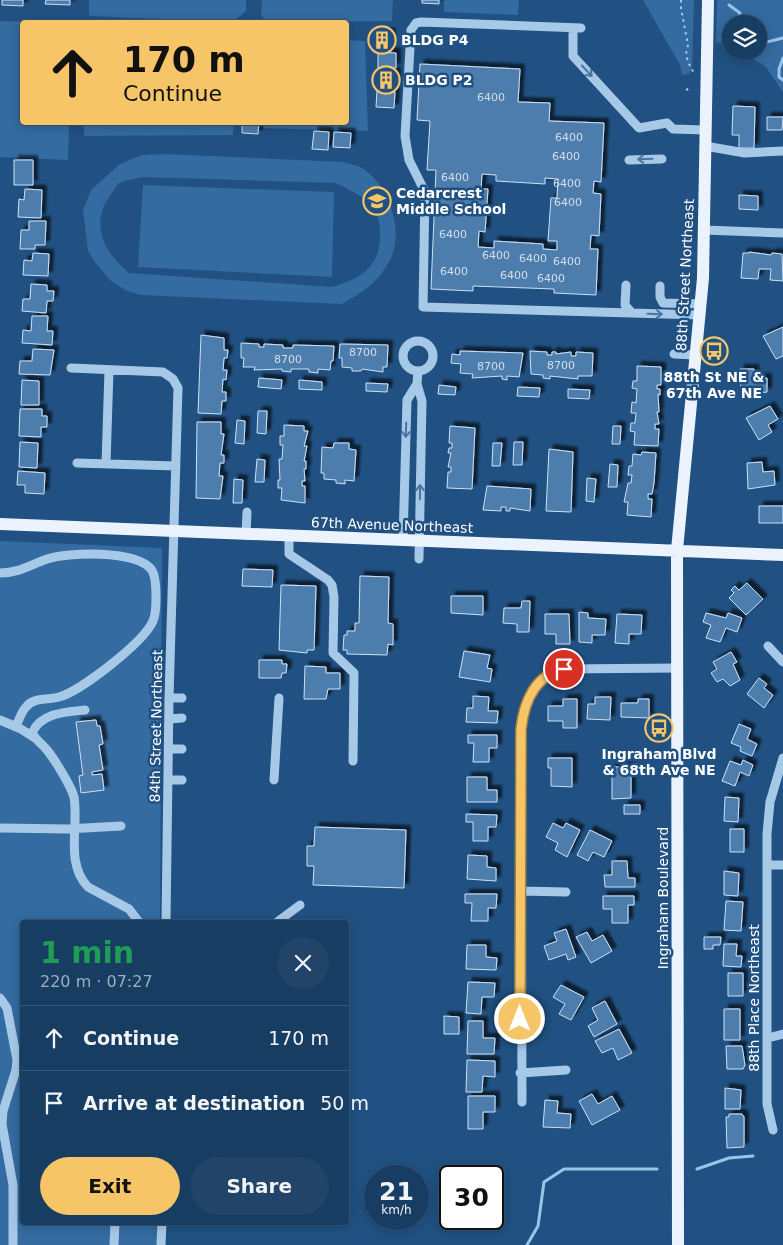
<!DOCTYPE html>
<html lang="en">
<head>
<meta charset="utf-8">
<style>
	:root { --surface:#183d62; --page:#214468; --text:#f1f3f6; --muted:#9faebe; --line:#365677; --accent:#f6c568 }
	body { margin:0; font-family:"DejaVu Sans",sans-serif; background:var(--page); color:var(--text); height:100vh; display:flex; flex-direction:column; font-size:19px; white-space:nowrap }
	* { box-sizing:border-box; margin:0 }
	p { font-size:16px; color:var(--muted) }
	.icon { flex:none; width:28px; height:28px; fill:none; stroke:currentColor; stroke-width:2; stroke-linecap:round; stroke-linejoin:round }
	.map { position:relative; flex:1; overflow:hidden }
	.drawer { position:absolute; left:20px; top:920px; width:329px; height:305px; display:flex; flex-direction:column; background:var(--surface); border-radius:5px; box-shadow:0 2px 12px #0003,0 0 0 1px var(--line) }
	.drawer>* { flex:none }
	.banner { position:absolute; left:20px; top:20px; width:329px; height:105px; border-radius:5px; box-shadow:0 2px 12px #0003,0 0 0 1px var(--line); background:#f6c568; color:#111; overflow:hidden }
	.fabs { position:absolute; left:722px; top:15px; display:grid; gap:10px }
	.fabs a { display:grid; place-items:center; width:45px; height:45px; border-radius:50%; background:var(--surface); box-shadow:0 2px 12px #0003,0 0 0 1px var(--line); font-size:25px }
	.speed { position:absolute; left:364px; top:1165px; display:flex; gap:10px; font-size:25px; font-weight:700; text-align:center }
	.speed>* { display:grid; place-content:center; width:65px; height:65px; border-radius:50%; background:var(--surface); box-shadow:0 2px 12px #0003,0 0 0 1px var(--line); line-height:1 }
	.speed small { font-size:12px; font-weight:400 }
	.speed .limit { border:2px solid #111; border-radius:8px; background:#fff; color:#111 }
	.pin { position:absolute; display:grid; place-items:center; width:42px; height:42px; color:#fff; margin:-21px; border:2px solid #fff; border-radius:50%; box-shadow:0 1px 5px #0007 }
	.me { position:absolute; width:55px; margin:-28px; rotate:0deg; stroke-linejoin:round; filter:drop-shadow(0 0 4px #0008) }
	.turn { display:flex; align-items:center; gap:18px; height:105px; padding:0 20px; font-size:22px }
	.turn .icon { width:65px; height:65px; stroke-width:2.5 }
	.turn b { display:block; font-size:35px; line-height:42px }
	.round { display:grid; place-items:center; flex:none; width:52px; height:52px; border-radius:26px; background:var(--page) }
	.summary { display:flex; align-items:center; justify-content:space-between; height:85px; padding:0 20px }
	h1 { font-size:30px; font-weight:700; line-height:38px; color:#1e9e55 }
	.action { display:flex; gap:10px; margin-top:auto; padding:10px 20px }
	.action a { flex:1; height:58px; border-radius:30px; background:var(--accent); color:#111; font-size:20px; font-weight:700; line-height:58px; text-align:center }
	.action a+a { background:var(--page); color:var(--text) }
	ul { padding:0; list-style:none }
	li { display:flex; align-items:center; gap:15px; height:65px; padding:0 20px; border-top:1px solid var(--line) }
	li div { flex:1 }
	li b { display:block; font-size:19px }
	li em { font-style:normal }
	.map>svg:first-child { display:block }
	.green { fill:#346ba0; fill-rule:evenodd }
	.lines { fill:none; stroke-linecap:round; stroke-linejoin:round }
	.stream { stroke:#9bc4ea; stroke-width:3 }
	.building { fill:#4d7dad; stroke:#cbe1f6; fill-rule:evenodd; filter:url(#shadow) }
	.path { stroke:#a7c9e8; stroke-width:2; stroke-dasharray:2.5 4; stroke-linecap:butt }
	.minor { stroke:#a7c9e8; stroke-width:9 }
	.major { stroke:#eaf3fe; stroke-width:12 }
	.oneway { stroke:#4875a1 }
	.route-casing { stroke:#a08044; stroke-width:12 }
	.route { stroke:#f6c568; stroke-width:9 }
	.labels { text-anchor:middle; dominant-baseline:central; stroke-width:5; stroke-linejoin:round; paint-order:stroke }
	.number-label { font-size:11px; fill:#d2deea }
	.poi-label { font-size:14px; font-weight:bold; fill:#fff; stroke:#205182; text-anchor:start }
	.street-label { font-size:14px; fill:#fff; stroke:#205182 }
</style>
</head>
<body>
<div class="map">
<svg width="783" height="1245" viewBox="0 0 783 1245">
	<defs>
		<filter id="shadow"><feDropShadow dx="4.5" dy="-4.5" stdDeviation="1" flood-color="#0009"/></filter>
	</defs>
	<rect width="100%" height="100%" fill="#205182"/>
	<path class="green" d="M89 0H246V11L233 22 89 16Z
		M262 0H393L392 21 266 22 261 15Z
		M444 0H519L518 15 444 12Z
		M643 0H694L692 68 689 74 682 75 680 65Z
		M717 0H783V92L766 67 741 51H759V24H731V46L716 42Z
		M0 21 51 22H22V122L69 123 68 160 0 157Z
		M346 40 365 41 368 131 260 128V123L346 122Z
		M84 123V122L234 123 233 135 84 136Z
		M164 154 343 162C349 164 357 165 362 168 389 185 405 231 390 260 378 283 363 292 342 304L142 295 127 291 111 281 97 265 88 251 83 210 91 190 120 164 142 155ZM142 177 336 183C349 190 362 195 372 206 377 211 380 224 380 232 381 266 363 278 332 287L129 273C105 253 89 225 110 196 113 192 116 186 119 183 125 180 136 179 142 177Z
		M143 185 334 192 332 277 138 267Z
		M0 541 162 548 160 922H22V1222L159 1223V1245H0Z"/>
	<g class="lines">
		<path class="stream" d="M729 5 740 13 737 24
			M759 44 783 38
			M783 58 779 69V77L783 80
			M697 1169 729 1158 753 1156
			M527 1245 538 1226 544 1182 564 1169H657"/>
	</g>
	<path class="building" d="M2 0H23V6L2 5Z
		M46 0H70V5L45 4Z
		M422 0H439V4L422 3Z
		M373 32 391 33 390 48 372 47Z
		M378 52 396 53V68H378Z
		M420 64 520 69 518 102 550 103 549 121 604 123 601 182 594 181 593 193 601 194 599 236 591 235 590 249H598L596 295 554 293V289L473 286V291L431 289 436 170H427L430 121 417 120ZM482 174 496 175V181L545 184V178L558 179 557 198H551L548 241H557V250L543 249V244L494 241V248L478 247 479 231 485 232 488 189H481Z
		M378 71 396 72 395 88H377Z
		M377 91 395 92 394 108 376 107Z
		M733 106 755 107 754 148H739V135H732Z
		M767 117H783L782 130H767Z
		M242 122H259L258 134 242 133Z
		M314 131 329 132 328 150 312 149Z
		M334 132 351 133 350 148 333 147Z
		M14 160H33V185H14Z
		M25 189 42 190 41 218 18 217 19 199 24 200Z
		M739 195 758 196V210L739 209Z
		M29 221H46L45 245H35V249H20L21 230H29Z
		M749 252 771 255 772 253 782 254 783 281 770 280 771 269H759L758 279 741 278 743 253H749Z
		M33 253 49 254 48 276 23 275 24 260 32 261Z
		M31 284 47 285V291H54L53 301H47L46 313 22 311 23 299H30Z
		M32 316H48L47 331H53L52 345 22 343 23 330 31 331Z
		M783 327V356L776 359 763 336Z
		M201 335 224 338V350H228L227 358H224L223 370H227L226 380 223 379 222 392H226V401H222L221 414 198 413Z
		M241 343 259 344V347H264V344L283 345V348H293V345L334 346 333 361H331L330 370 318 369V373L309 372V369H291V372L282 371V369L254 370 255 367H243L244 358H241Z
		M340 344 388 345 387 367H383V372L362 369 361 371H352V368L342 367V358H339Z
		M33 349 54 350 50 375 19 374 20 361H32Z
		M460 351 523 353 519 377 507 376V380L502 379V376L472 378 473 374 460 373 461 364 451 363 452 354 460 355Z
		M530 351 547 352V355H552V352H556V354L571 352V356H576V352L593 353 592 376H578V379L550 376V379L543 378V375L531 374Z
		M637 366 661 367V385H657V389H660V395L658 394 659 412H657L659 424H655V429H659L658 446 634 445 635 432 630 431 631 423H635L636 413H631L632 402 636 403 637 389 632 388 633 381H637Z
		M740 369H754L755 378H767V392L741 395Z
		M259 378 282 380 281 389 258 387Z
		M22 380 39 381V405H21Z
		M299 380 322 382V390L299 389Z
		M366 383 388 384 387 392 366 391Z
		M439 385 456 387 455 395 438 394Z
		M518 387 540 388 539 397 517 396Z
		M568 389 590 390 589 399 568 398Z
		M770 406 778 419 768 425 772 432 759 440 746 418Z
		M20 409H42V416H47V427H41V437L19 436Z
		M258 411H267L266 434 257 433Z
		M237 420 245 421 244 444 235 443Z
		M197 422H221V434H224L221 455H224V463H220L219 476H223L220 499 196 498Z
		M284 425 304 426V431H308L304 446H307L304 461H306V469H304L305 481H302V486H305V503L281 500 282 488H278V480H280L279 459H282L283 445H280V436H284Z
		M450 426 475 428 472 489 447 488 448 472H451V467H448L451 453H448L449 448H452V443H449Z
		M613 426H621L620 444H612Z
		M20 442 38 443 37 468 19 467Z
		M514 442H523L522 465H513Z
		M334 443H349V449L356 450 354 481 345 480V484L336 483V480L324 479V473H321L322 447 333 448Z
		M493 443H502L500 466H492Z
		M549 449 573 452 571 512 546 511Z
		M642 452 656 453 654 483 652 494H648V499H652L651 517 627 515 628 502H624L628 483H631L632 475H628L629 466H632L633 454 641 455Z
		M257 459 265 460 264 482H255Z
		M762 462 763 472 774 471 775 485 748 489 747 463Z
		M610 464 618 465 617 487H608Z
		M18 471 45 473 44 494 25 493V485H17Z
		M587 478 596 479 594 502 586 501Z
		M234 479 243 480 242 503H233Z
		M487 486 531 489 530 511 510 508V511H506V507H501V511L483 510Z
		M759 506H783V523H759Z
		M243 569 273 570 272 587 242 586Z
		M360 576 389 577 388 623 393 624V645L388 644 387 655 347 654V650H343L344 635H347V631H355V623H359Z
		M747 583 763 599 746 615 729 598 734 593 731 590 735 586 739 590Z
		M281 585 316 586 314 650H307V653L279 650Z
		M451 596H483V615L451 613Z
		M522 601H530L529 632H517V624L503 623 504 608H521Z
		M579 612 588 613V618L606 619 605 635H592V643L579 642Z
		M706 613 726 618 728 613 742 618 737 632 726 628 720 642 706 638 711 625 703 622Z
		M545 614H569L570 644H556V634H545Z
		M617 614 642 615 641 634H629V644L615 643Z
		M464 651 490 655 487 668 492 669 490 682 459 677Z
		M731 652 737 662 733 664 740 680 730 686 723 679 717 682 711 673 717 669 713 662Z
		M259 660H282V664H287L286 673H282L281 678H259Z
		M305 666 326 667V673H340V689H328L326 699H304Z
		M759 678 767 684 764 688 773 695 764 708 747 694Z
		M473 696 489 697 488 711H498L497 723 466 722 467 708H473Z
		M595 697H611L610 720 587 719 588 704H595Z
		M563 699H577V728H563V721H548V706H563Z
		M638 699H649V718L621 717V703H638Z
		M96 720 97 726H100L103 744 99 745 103 770 92 772V775L102 774 104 790 81 793 79 776 83 775 76 722Z
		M739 724 751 729 747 739 757 744 752 756 740 751 741 747 731 743Z
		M468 735H497V748H489V762H473L474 743H468Z
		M548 758H572V787L551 786V768H548Z
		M743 760 753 765 749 776 740 772 735 786 722 781 730 761 741 765Z
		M612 767H631V798L612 799Z
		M467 777H487V790H497V802H467Z
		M725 797 739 798 738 822 724 821Z
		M624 805H640V814H624Z
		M466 814 497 815 496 827H488V841H473V822H466Z
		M553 823 563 828 566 823 580 830 567 857 555 850 558 843 546 837Z
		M315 827 406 830 404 888 313 885 314 866H307V846H314Z
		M730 829H744V852H730Z
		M590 830 612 841 604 857 593 852 588 861 577 855Z
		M468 855 487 856V867L496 868V881L467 879Z
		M612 861H627L628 878H635V887H605L604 875H612Z
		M724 871 739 873 738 896 724 895Z
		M465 894H497L496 908H488V921H471L472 903H465Z
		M603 896H634V905H628V923H612V909H603Z
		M726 901 743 902 741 931 724 930Z
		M566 929 576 957 568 960 566 954 549 960 544 946 557 941 554 933Z
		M587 932 592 941 603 935 612 951 591 963 576 937Z
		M704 937H721L720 945H713V949H704Z
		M724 944H737L736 956H742L741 967 723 966Z
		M467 945H486V957L497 958 496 970 466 969Z
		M728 973H743V996H728Z
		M468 982 495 983 494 997H482L481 1014 466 1013Z
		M561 985 584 997 571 1020 559 1014 565 1004 553 997Z
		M605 1001 617 1024 594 1037 588 1026 598 1020 592 1008Z
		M724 1009H740V1040H724Z
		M444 1016 459 1017V1034H444Z
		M468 1021H483V1038H495L494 1054H467Z
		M619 1029 632 1053 618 1060 613 1048 602 1053 595 1041Z
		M726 1046H742L745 1065 743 1069H727Z
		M467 1060 495 1061V1077L483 1076 482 1092H466Z
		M725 1088 741 1090 740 1109H725Z
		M592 1094 598 1104 612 1096 620 1110 592 1125 579 1101Z
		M468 1096H495V1112H483V1129H468Z
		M545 1100 558 1101 557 1113 571 1114 570 1128 543 1127Z
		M729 1114H742L744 1117V1147L727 1148 726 1117H729Z"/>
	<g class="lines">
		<path class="path" d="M681 0V8L688 45 686 54 688 62 695 75
			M686 90 690 88"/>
		<path class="minor" d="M573 28V56L639 128 667 123 673 129 705 130
			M581 28 421 22 416 23 411 30 405 136 409 160 425 192 423 307 632 313
			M705 146 745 153 783 151
			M629 160 662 159
			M704 230 783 233
			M626 285 625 305 632 313 699 315
			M660 286V297L663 303 700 304
			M403 356a15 15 0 1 1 30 0a15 15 0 1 1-30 0Z
			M674 354 696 355
			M71 368 163 372 173 379 178 388 169 698 166 922
			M418 371 417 384 422 401 419 559
			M77 463 176 466
			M106 464 109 370
			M246 535 247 512
			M289 536V554L328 580 332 585 334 597 333 653 354 673 353 761
			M403 540 407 400 417 384
			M0 573C19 573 30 565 47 559 68 552 135 550 151 569 156 575 156 590 156 598 156 605 156 614 153 621 144 642 81 691 59 697 50 700 34 697 27 706 22 710 19 720 16 726
			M768 646 783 662
			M169 698H182
			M85 710C65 712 41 713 32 733 36 740 42 744 47 750 55 760 71 786 74 797 79 827 65 863 88 887L129 909 139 922
			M169 719 182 718
			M0 720 21 729 35 738
			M169 749H182
			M169 780H182
			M274 780 279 698
			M0 828 67 829 121 826
			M768 865H783
			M521 891 566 892
			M277 922 300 905
			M0 998 7 1008 17 1060 16 1070 3 1111 2 1124 13 1185V1245
			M768 1038 783 1034
			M520 1073 566 1070
			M522 1102 521 729C524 701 535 675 564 669L677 668
			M773 1130 767 1104V834L770 802 783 758
			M114 1245 115 1222
			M161 1245 162 1222"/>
		<path class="major" d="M0 524 783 555
			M678 1245 677 550 703 278 708 0"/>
	</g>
	<defs><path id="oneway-shaft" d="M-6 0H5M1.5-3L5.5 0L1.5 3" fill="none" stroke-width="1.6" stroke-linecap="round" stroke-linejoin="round" transform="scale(1.25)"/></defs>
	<g class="oneway">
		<use href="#oneway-shaft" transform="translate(587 71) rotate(47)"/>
		<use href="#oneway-shaft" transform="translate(645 159) rotate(178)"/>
		<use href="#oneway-shaft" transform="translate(655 314) rotate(2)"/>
		<use href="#oneway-shaft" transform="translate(406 430) rotate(92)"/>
		<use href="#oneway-shaft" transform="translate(420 492) rotate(-89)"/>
	</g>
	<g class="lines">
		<g class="route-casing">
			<path id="route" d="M520 1019 521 729C524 702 535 675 564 669"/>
		</g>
		<use href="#route" class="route"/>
	</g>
	<defs>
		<g id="building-ring" transform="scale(1.4375)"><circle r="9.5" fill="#205182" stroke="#f6c568" stroke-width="1.5"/><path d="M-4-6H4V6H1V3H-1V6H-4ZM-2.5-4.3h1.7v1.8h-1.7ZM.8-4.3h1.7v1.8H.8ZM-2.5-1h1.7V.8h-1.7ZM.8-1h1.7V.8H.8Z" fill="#f6c568"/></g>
		<g id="school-ring" transform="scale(1.4375)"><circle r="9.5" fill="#205182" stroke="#f6c568" stroke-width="1.5"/><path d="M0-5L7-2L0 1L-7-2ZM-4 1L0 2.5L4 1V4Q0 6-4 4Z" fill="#f6c568"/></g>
		<g id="bus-ring" transform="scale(1.4375)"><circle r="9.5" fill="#205182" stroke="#f6c568" stroke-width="1.5"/><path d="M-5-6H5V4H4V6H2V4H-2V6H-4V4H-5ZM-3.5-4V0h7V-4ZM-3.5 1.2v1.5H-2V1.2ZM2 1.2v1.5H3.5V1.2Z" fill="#f6c568"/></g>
	</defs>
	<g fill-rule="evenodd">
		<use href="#building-ring" x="382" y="40"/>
		<use href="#building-ring" x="386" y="80"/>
		<use href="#school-ring" x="377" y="201"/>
		<use href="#bus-ring" x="714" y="351"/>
		<use href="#bus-ring" x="659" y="728"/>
	</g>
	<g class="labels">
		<g class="number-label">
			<text x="491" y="97">6400</text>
			<text x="569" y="137">6400</text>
			<text x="566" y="156">6400</text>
			<text x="455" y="177">6400</text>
			<text x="567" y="183">6400</text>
			<text x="568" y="202">6400</text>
			<text x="453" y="234">6400</text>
			<text x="496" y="255">6400</text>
			<text x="533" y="258">6400</text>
			<text x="567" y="261">6400</text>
			<text x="454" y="271">6400</text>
			<text x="514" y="275">6400</text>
			<text x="551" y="278">6400</text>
			<text x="363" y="352">8700</text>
			<text x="288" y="359">8700</text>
			<text x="561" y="365">8700</text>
			<text x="491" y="366">8700</text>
		</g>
		<g class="poi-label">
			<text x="401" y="40">BLDG P4</text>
			<text x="405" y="80">BLDG P2</text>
			<text x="396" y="193">Cedarcrest<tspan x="396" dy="16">Middle School</tspan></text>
			<text x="714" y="377" text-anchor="middle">88th St NE &amp;<tspan x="714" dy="16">67th Ave NE</tspan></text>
			<text x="659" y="754" text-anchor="middle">Ingraham Blvd<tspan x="659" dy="16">&amp; 68th Ave NE</tspan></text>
		</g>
		<g class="street-label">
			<text transform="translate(685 275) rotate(-87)">88th Street Northeast</text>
			<text transform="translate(392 525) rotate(2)">67th Avenue Northeast</text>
			<text transform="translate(156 726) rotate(-89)">84th Street Northeast</text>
			<text transform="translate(663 898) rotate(-90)">Ingraham Boulevard</text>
			<text transform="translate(754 998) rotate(-90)">88th Place Northeast</text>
		</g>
	</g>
</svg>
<div class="fabs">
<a><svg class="icon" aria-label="layers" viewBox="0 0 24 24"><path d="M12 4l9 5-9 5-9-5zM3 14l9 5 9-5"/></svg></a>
</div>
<div class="speed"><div>21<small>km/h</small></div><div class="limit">30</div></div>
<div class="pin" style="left:564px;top:669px;background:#d93025"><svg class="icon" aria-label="arrive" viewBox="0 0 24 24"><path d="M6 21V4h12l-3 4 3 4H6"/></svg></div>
<svg class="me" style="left:520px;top:1019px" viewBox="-20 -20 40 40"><circle r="17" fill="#f6c568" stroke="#fff" stroke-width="3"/><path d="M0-11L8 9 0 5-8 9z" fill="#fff"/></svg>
<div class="banner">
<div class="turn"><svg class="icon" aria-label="ahead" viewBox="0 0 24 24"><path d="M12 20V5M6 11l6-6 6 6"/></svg><div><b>170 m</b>Continue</div></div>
</div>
<section class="drawer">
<div class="summary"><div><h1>1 min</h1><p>220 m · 07:27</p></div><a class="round"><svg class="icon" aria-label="close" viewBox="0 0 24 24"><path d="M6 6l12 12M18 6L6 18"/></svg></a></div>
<ul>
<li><svg class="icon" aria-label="ahead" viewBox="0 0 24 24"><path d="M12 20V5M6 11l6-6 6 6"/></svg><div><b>Continue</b></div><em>170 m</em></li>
<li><svg class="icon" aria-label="arrive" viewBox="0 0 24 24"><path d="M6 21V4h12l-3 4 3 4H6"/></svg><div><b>Arrive at destination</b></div><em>50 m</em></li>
</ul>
<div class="action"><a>Exit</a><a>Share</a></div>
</section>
</div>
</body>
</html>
